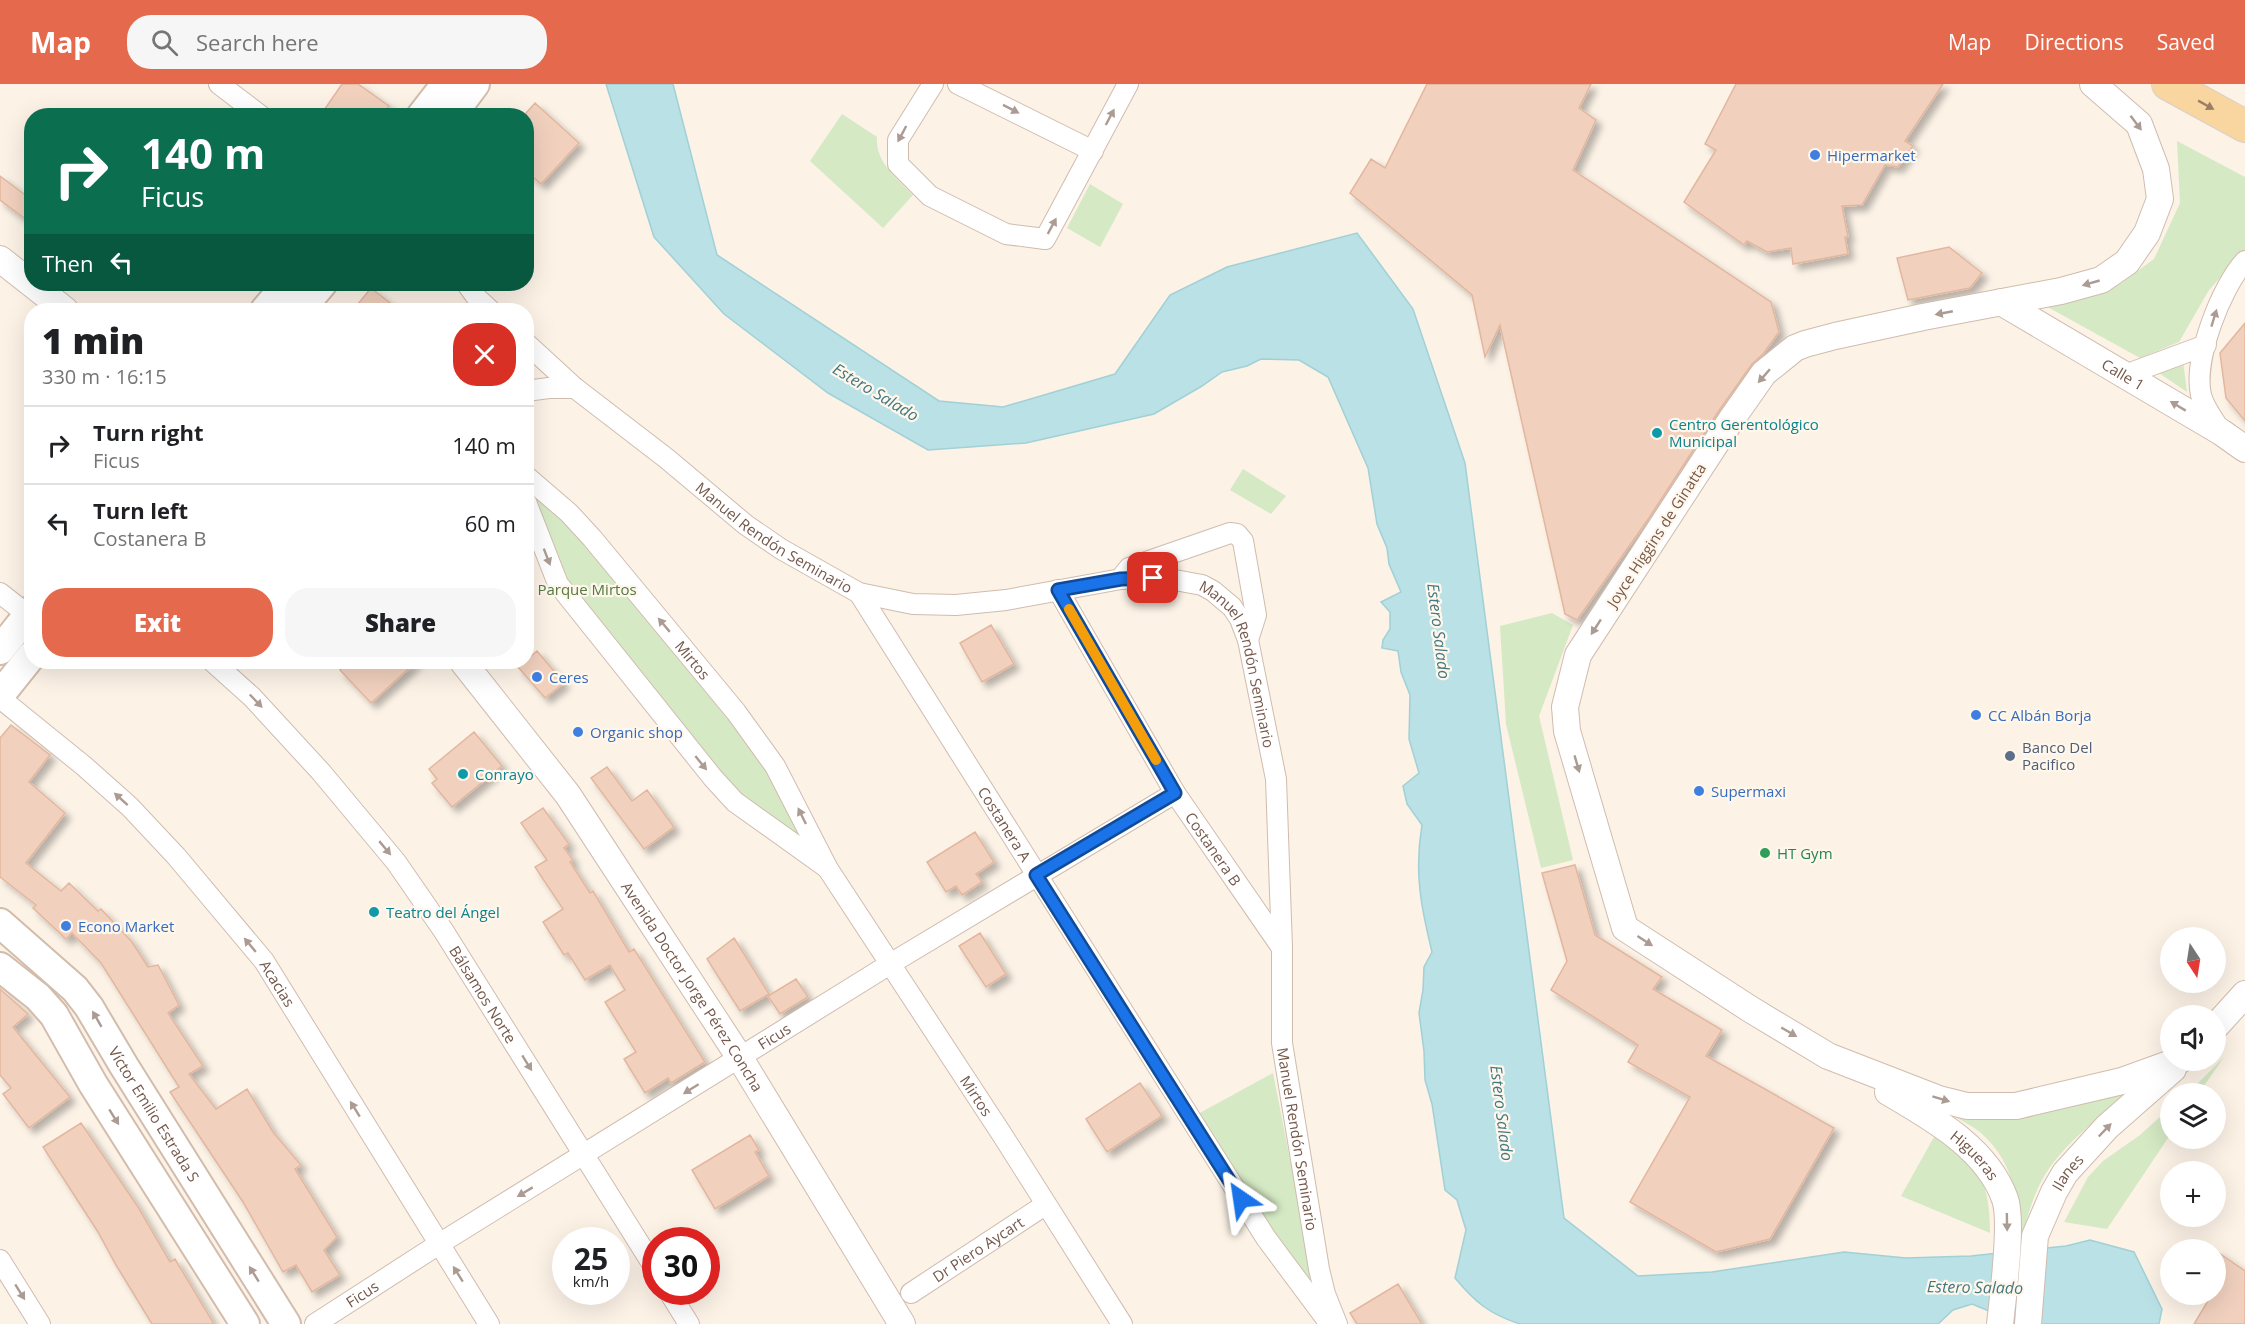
<!DOCTYPE html>
<html lang="en">
<head>
<meta charset="utf-8">
<style>
	:root { --surface:#fff; --page:#f6f6f6; --text:#202124; --muted:#757577; --line:#e0e0e0; --accent:#e4694d }
	body { margin:0; font-family:"Open Sans",sans-serif; background:var(--page); color:var(--text); height:100vh; display:flex; flex-direction:column; font-size:22px; white-space:nowrap }
	* { box-sizing:border-box; margin:0 }
	p { font-size:20px; color:var(--muted) }
	.icon { flex:none; width:33px; height:33px; fill:none; stroke:currentColor; stroke-width:2; stroke-linecap:round; stroke-linejoin:round }
	.map { position:relative; flex:1; overflow:hidden }
	.sheet { position:absolute; left:24px; top:219px; width:510px; height:366px; display:flex; flex-direction:column; background:var(--surface); border-radius:24px; box-shadow:0 6px 24px #0002 }
	.sheet>* { flex:none }
	.hud { position:absolute; left:24px; top:24px; width:510px; height:183px; border-radius:24px; box-shadow:0 6px 24px #0002; background:#0b6e4f; color:#fff; overflow:hidden }
	.needle { width:39px; rotate:168deg }
	.fabs { position:absolute; left:2160px; top:843px; display:grid; gap:12px }
	.fabs a { display:grid; place-items:center; width:66px; height:66px; border-radius:50%; background:var(--surface); box-shadow:0 6px 24px #0002; font-size:30px }
	.speed { position:absolute; left:552px; top:1143px; display:flex; gap:12px; font-size:30px; font-weight:700; text-align:center }
	.speed>* { display:grid; place-content:center; width:78px; height:78px; border-radius:50%; background:var(--surface); box-shadow:0 6px 24px #0002; line-height:1 }
	.speed small { font-size:15px; font-weight:400 }
	.speed .limit { border:9px solid #d22; background:#fff; color:#111 }
	.pin { position:absolute; display:grid; place-items:center; width:51px; height:51px; color:#fff; margin:-26px; border-radius:12px; box-shadow:0 3px 9px #0006 }
	.me { position:absolute; width:66px; margin:-33px; rotate:328deg; stroke-linejoin:round; filter:drop-shadow(0 0 4px #0008) }
	.turn { display:flex; align-items:center; gap:21px; height:126px; padding:0 18px; font-size:27px }
	.turn .icon { width:78px; height:78px; stroke-width:2.5 }
	.turn b { display:block; font-size:42px; line-height:51px }
	.then { display:flex; align-items:center; height:57px; padding:0 18px; background:#0003; gap:12px; font-size:22px }
	.round { display:grid; place-items:center; flex:none; width:63px; height:63px; border-radius:24px; background:var(--page) }
	.head { display:flex; align-items:center; justify-content:space-between; height:102px; padding:0 18px }
	h1 { font-size:36px; font-weight:800; line-height:45px }
	.button { display:flex; gap:12px; margin-top:auto; padding:12px 18px }
	.button a { flex:1; height:69px; border-radius:24px; background:var(--accent); color:#fff; font-size:24px; font-weight:800; line-height:69px; text-align:center }
	.button a+a { background:var(--page); color:var(--text) }
	ul { padding:0; list-style:none }
	li { display:flex; align-items:center; gap:18px; height:78px; padding:0 18px; border-top:2px solid var(--line) }
	li div { flex:1 }
	li b { display:block; font-size:22px }
	li em { font-style:normal }
	header { display:flex; align-items:center; gap:36px; box-sizing:border-box; height:84px; padding:0 30px; background:var(--accent); color:#fff }
	header strong { font-size:28px }
	nav { display:flex; gap:33px; margin-inline-start:auto; font-size:21px }
	.search { width:420px; height:54px; background:var(--page); display:flex; align-items:center; gap:15px; box-sizing:border-box; padding:0 21px; border-radius:24px; color:var(--muted); font-size:22px }
	.map>svg:first-child { display:block }
	.green { fill:#d5e9c4 }
	.water { fill:#bae1e5; stroke:#a1d0d7; stroke-width:1.5 }
	.building { fill:#f1d0be; stroke:#e3b69e; stroke-width:1.5; filter:url(#shadow) }
	.lines { fill:none; stroke-linecap:round; stroke-linejoin:round }
	.minor-casing { stroke:#d0bcaf; stroke-width:22 }
	.tertiary-casing { stroke:#d0bcaf; stroke-width:28 }
	.secondary-casing { stroke:#d2bcac; stroke-width:32 }
	.primary-casing { stroke:#d8d0cd; stroke-width:34 }
	.minor { stroke:#fff; stroke-width:20 }
	.tertiary { stroke:#fff; stroke-width:26 }
	.secondary { stroke:#fff; stroke-width:28 }
	.primary { stroke:#f9d59f; stroke-width:32 }
	.oneway { fill:#9d7e64 }
	.oneway2 { fill:#ac9b93 }
	.route-casing { stroke:#114b97; stroke-width:15 }
	.route { stroke:#1a73e8; stroke-width:10 }
	.slow { stroke:#f59e0b; stroke-width:10 }
	.shop-dot { fill:#3f7fe0; stroke:#fff7ec; stroke-width:2 }
	.culture-dot { fill:#0f9aa8; stroke:#fff7ec; stroke-width:2 }
	.service-dot { fill:#5c6f8a; stroke:#fff7ec; stroke-width:2 }
	.leisure-dot { fill:#2e9e5b; stroke:#fff7ec; stroke-width:2 }
	.labels { text-anchor:middle; dominant-baseline:central; stroke-width:4.5; stroke-linejoin:round; paint-order:stroke }
	.shop-label { font-size:15px; fill:#366cbe; stroke:#fff7ec; text-anchor:start }
	.street-label { font-size:15px; fill:#75584b; stroke:#fff7ec }
	.culture-label { font-size:15px; fill:#0d838f; stroke:#fff7ec; text-anchor:start }
	.park-label { font-size:15px; fill:#557a42; stroke:#fff7ec }
	.service-label { font-size:15px; fill:#4e5e75; stroke:#fff7ec; text-anchor:start }
	.leisure-label { font-size:15px; fill:#27864d; stroke:#fff7ec; text-anchor:start }
	.water-label { font-size:16px; font-style:italic; fill:#427881; stroke:#fff7ec }
</style>
</head>
<body>
<header>
<strong>Map</strong>
<div class="search"><svg class="icon" aria-label="search" viewBox="0 0 24 24"><circle cx="10" cy="10" r="6"/><path d="M15 15l6 6"/></svg>Search here</div>
<nav><a>Map</a><a>Directions</a><a>Saved</a></nav>
</header>
<div class="map">
<svg width="2245" height="1240" viewBox="0 0 2245 1240">
	<defs>
		<filter id="shadow"><feDropShadow dx="5.5" dy="5.5" stdDeviation="3" flood-color="#0004"/></filter>
	</defs>
	<rect width="100%" height="100%" fill="#fcf2e6"/>
	<path class="green" d="M842 30 877 53C875 78 897 94 913 111L883 144 810 77Z
		M2177 57 2245 93V166L2209 206 2179 258 2140 274 2044 221 2120 200 2154 175 2180 119Z
		M1090 100 1123 120 1100 163 1067 144Z
		M2183 277 2187 308 2153 285Z
		M1243 385 1286 412 1271 430 1230 406Z
		M526 398 542 409 764 679 828 785 732 714 553 505 527 441Z
		M1552 529 1573 541 1539 632 1573 776 1541 784 1506 640 1500 542Z
		M2224 973 2199 1009H2187L2189 1008Z
		M1273 989 1319 1224 1196 1031Z
		M2133 1007C2103 1031 2070 1054 2048 1086 2035 1105 2028 1129 2023 1151H2019C2016 1109 2014 1079 1981 1049 1972 1041 1959 1036 1949 1029L2005 1034 2062 1025Z
		M2170 1024V1051L2107 1145 2064 1138 2088 1093 2103 1077 2140 1051Z
		M1934 1053C1944 1059 1959 1065 1967 1073 1987 1094 1990 1122 1990 1149L1901 1112Z"/>
	<path class="water" d="M606 0H673L717 171 939 317 1003 323 1115 290 1170 211 1227 183 1357 149 1413 225 1465 379 1564 1134 1638 1192 1712 1188 1844 1168 1906 1174 1971 1172 2066 1162 2090 1156 2134 1168 2162 1225 2159 1240H2021L1972 1220 1953 1226 1938 1240H1520C1489 1230 1475 1218 1455 1194L1466 1146 1457 1116 1445 1106 1432 1020 1425 996 1424 967 1419 929 1423 906 1424 883 1432 868C1421 823 1414 788 1422 741L1407 720 1403 702 1419 689 1409 655 1410 611 1401 588 1398 567 1382 564 1383 556 1390 545V528L1381 518 1401 508 1389 480 1387 464 1377 440 1368 384 1328 293 1299 276 1261 275 1247 282 1222 288 1202 302 1154 330 1026 359 928 366 828 309 724 230 654 153Z"/>
	<path class="building" d="M342 0H358L389 22 382 32H320Z
		M1427 0H1591L1579 24 1596 36 1573 86 1771 218 1779 248 1763 270 1752 280 1718 328 1649 434 1577 536 1565 530 1500 241 1485 273 1472 211 1350 109 1371 75 1385 84Z
		M1736 0H1943L1905 57 1913 62 1898 83 1885 81 1862 121 1842 122 1848 153H1845L1848 170 1793 180 1791 164 1767 168 1747 157 1744 161 1684 118 1716 66 1705 60Z
		M535 19 579 59 541 100 526 87V29Z
		M0 92 32 116V140L0 116Z
		M1949 163 1982 189 1970 204 1908 216 1897 174Z
		M371 204 399 226H353Z
		M2245 239V337L2226 314 2220 269Z
		M991 541 1014 580 982 598 960 559Z
		M537 567 564 599 545 614 518 583Z
		M349 578H416L371 619 340 586Z
		M11 641 50 671 29 698 65 729 26 779 61 807 69 799 98 827 101 825 132 858 148 883 158 881 179 921 168 929 203 982 189 990 216 1025 247 1005 273 1048 301 1081 295 1085 337 1153 324 1166 340 1191 312 1208 296 1181 283 1188 243 1118 170 1008 179 1003 101 879 72 849 66 855 33 824 36 821 0 793V654Z
		M474 648 502 682 452 723 432 699 437 695 429 685Z
		M607 683 632 717 647 706 674 743 644 765 591 694Z
		M543 724 569 760 564 764 573 776 570 778 590 809 593 807 629 868 634 865 705 978 671 999 668 994 645 1009 624 975 636 968 605 918 625 906 610 881 585 896 568 869 564 871 543 838 563 825 535 783 547 776 521 739Z
		M975 748 994 778 976 790 982 798 962 811 956 802 946 808 927 778Z
		M1575 781 1595 851 1662 893 1653 905 1722 946 1706 972 1834 1044 1770 1155 1716 1168 1630 1118 1690 1013 1628 978 1638 961 1551 906 1567 877 1542 789Z
		M980 849 1006 890 986 903 959 862Z
		M734 854 769 910 740 927 707 875Z
		M796 895 808 913 780 930 768 912Z
		M0 905 28 930 13 943 70 1013 29 1044 3 1010 11 1004 0 991Z
		M1140 999 1162 1032 1107 1068 1086 1035Z
		M81 1039 138 1123 170 1178 175 1175 214 1240H152L116 1181 98 1148 43 1063Z
		M750 1051 759 1066 755 1068 769 1092 715 1125 692 1086Z
		M2216 1167 2245 1187V1240H2194L2212 1210H2216Z
		M1398 1200 1422 1240H1357L1350 1229Z"/>
	<g class="lines">
		<g class="minor-casing">
			<g id="minor">
				<path d="M219 0 261 32"/>
				<path d="M933 0 898 56V80L930 112 1006 150 1045 155 1128 0"/>
				<path d="M958 0 1093 67"/>
				<path d="M467 200 477 214 490 226"/>
				<path id="s1" d="M526 259 575 304 666 374 746 441 781 465 859 509 913 520 956 521 1006 516 1121 495 1164 494 1202 501 1213 507 1232 523 1240 535 1248 556 1276 695 1282 864V959L1319 1185 1325 1210 1337 1240"/>
				<path d="M2125 291 2206 261"/>
				<path d="M526 307 549 304H575"/>
				<path d="M2221 348C2215 337 2204 324 2201 311 2193 276 2221 203 2245 177"/>
				<path id="s2" d="M526 392 569 429 592 454 736 628 775 682 828 785 1003 1052 1122 1240"/>
				<path d="M526 418 558 500 713 694 735 718 826 783"/>
				<path d="M1121 494 1129 484 1230 449 1237 450 1243 457 1256 531 1248 556"/>
				<path id="s3" d="M1058 506 1175 709 1282 864"/>
				<path d="M0 509 28 531"/>
				<path id="s4" d="M859 509 1266 1154 1330 1240"/>
				<path id="s5" d="M213 578 252 613 321 688 396 778 443 846 656 1186"/>
				<path id="s6" d="M0 614 84 682 130 723 176 772 264 877 489 1240"/>
				<path d="M0 1176 40 1240"/>
				<path d="M669 1208 689 1240"/>
				<path id="s7" d="M911 1209 1045 1121"/>
				<path id="s8" d="M315 1240 439 1160 890 880 1175 709"/>
			</g>
		</g>
		<g class="tertiary-casing">
			<g id="tertiary">
				<path d="M2093 0 2139 40 2156 85 2160 115 2147 149 2127 178 2101 196 2061 207 1923 233 1835 252 1805 260 1795 264 1764 289 1731 336 1578 571 1565 623 1567 647 1625 844 1750 925 1828 972 1939 1015 1967 1022H2016L2122 997 2180 976"/>
				<path d="M0 175 65 226"/>
				<path id="s9" d="M2001 218 2221 348 2245 365"/>
				<path id="s10" d="M463 578 568 711 740 974 902 1240"/>
				<path d="M2216 942 2245 910"/>
				<path id="s11" d="M1888 1008C1932 1034 1987 1064 2005 1115 2013 1138 2003 1212 2000 1240"/>
				<path id="s12" d="M2028 1240 2035 1152 2054 1108 2065 1089 2107 1043 2173 985"/>
			</g>
		</g>
		<g class="secondary-casing">
			<g id="secondary">
				<path d="M421 32 446 0"/>
				<path d="M451 32 475 0"/>
				<path d="M265 226 287 200"/>
				<path d="M300 226 322 200"/>
				<path d="M0 566 32 526"/>
				<path d="M0 611 32 571"/>
				<path id="s13" d="M0 839 75 905 89 923 124 982 286 1240"/>
				<path d="M0 883 38 913 54 931 93 1000 245 1240"/>
			</g>
		</g>
		<g class="primary-casing">
			<path id="primary" d="M2168 0 2245 42"/>
		</g>
		<use href="#minor" class="minor"/>
		<use href="#tertiary" class="tertiary"/>
		<use href="#secondary" class="secondary"/>
		<use href="#primary" class="primary"/>
	</g>
	<defs><path id="oneway-solid" d="M-6-.8H1V-3.2L6.5 0L1 3.2V.8H-6Z" transform="scale(1.5)"/></defs>
	<use class="oneway" href="#oneway-solid" transform="translate(2206 21) rotate(29)"/>
	<g class="oneway2">
		<use href="#oneway-solid" transform="translate(1011 25) rotate(27)"/>
		<use href="#oneway-solid" transform="translate(1110 33) rotate(-62)"/>
		<use href="#oneway-solid" transform="translate(2136 39) rotate(53)"/>
		<use href="#oneway-solid" transform="translate(902 50) rotate(118)"/>
		<use href="#oneway-solid" transform="translate(1052 142) rotate(-62)"/>
		<use href="#oneway-solid" transform="translate(2091 199) rotate(164)"/>
		<use href="#oneway-solid" transform="translate(1944 229) rotate(169)"/>
		<use href="#oneway-solid" transform="translate(2214 234) rotate(-73)"/>
		<use href="#oneway-solid" transform="translate(1764 292) rotate(131)"/>
		<use href="#oneway-solid" transform="translate(2178 322) rotate(-149)"/>
		<use href="#oneway-solid" transform="translate(547 473) rotate(69)"/>
		<use href="#oneway-solid" transform="translate(664 541) rotate(-130)"/>
		<use href="#oneway-solid" transform="translate(1596 543) rotate(123)"/>
		<use href="#oneway-solid" transform="translate(256 617) rotate(46)"/>
		<use href="#oneway-solid" transform="translate(701 679) rotate(51)"/>
		<use href="#oneway-solid" transform="translate(1577 680) rotate(74)"/>
		<use href="#oneway-solid" transform="translate(121 715) rotate(-138)"/>
		<use href="#oneway-solid" transform="translate(802 732) rotate(-116)"/>
		<use href="#oneway-solid" transform="translate(385 764) rotate(50)"/>
		<use href="#oneway-solid" transform="translate(1645 857) rotate(33)"/>
		<use href="#oneway-solid" transform="translate(250 861) rotate(-130)"/>
		<use href="#oneway-solid" transform="translate(97 935) rotate(-120)"/>
		<use href="#oneway-solid" transform="translate(1789 948) rotate(30)"/>
		<use href="#oneway-solid" transform="translate(527 979) rotate(58)"/>
		<use href="#oneway-solid" transform="translate(691 1005) rotate(148)"/>
		<use href="#oneway-solid" transform="translate(1941 1015) rotate(17)"/>
		<use href="#oneway-solid" transform="translate(355 1025) rotate(-122)"/>
		<use href="#oneway-solid" transform="translate(114 1033) rotate(58)"/>
		<use href="#oneway-solid" transform="translate(2105 1046) rotate(-46)"/>
		<use href="#oneway-solid" transform="translate(525 1108) rotate(149)"/>
		<use href="#oneway-solid" transform="translate(2007 1138) rotate(89)"/>
		<use href="#oneway-solid" transform="translate(254 1190) rotate(-122)"/>
		<use href="#oneway-solid" transform="translate(458 1190) rotate(-122)"/>
		<use href="#oneway-solid" transform="translate(20 1208) rotate(58)"/>
	</g>
	<g class="lines">
		<g class="route-casing">
			<path id="route" d="M1153 494 1121 495 1058 506 1175 709 1036 791 1241 1115"/>
		</g>
		<use href="#route" class="route"/>
		<path class="slow" d="M1069 525 1156 676"/>
	</g>
	<g class="shop-dot">
		<circle cx="1815" cy="71" r="6"/>
		<circle cx="537" cy="593" r="6"/>
		<circle cx="1976" cy="631" r="6"/>
		<circle cx="578" cy="648" r="6"/>
		<circle cx="1699" cy="707" r="6"/>
		<circle cx="66" cy="842" r="6"/>
	</g>
	<g class="culture-dot">
		<circle cx="1657" cy="349" r="6"/>
		<circle cx="463" cy="690" r="6"/>
		<circle cx="374" cy="828" r="6"/>
	</g>
	<circle class="service-dot" cx="2010" cy="672" r="6"/>
	<circle class="leisure-dot" cx="1765" cy="769" r="6"/>
	<g class="labels">
		<g class="shop-label">
			<text x="1827" y="71">Hipermarket</text>
			<text x="549" y="593">Ceres</text>
			<text x="1988" y="631">CC Albán Borja</text>
			<text x="590" y="648">Organic shop</text>
			<text x="1711" y="707">Supermaxi</text>
			<text x="78" y="842">Econo Market</text>
		</g>
		<g class="street-label">
			<text stroke="none"><textPath href="#s9" startOffset="142">Calle 1</textPath></text>
			<text transform="translate(1656 451) rotate(-57)">Joyce Higgins de Ginatta</text>
			<text stroke="none"><textPath href="#s1" startOffset="316">Manuel Rendón Seminario</textPath></text>
			<text stroke="none"><textPath href="#s2" startOffset="249">Mirtos</textPath></text>
			<text stroke="none"><textPath href="#s1" startOffset="856">Manuel Rendón Seminario</textPath></text>
			<text stroke="none"><textPath href="#s4" startOffset="273">Costanera A</textPath></text>
			<text stroke="none"><textPath href="#s3" startOffset="302">Costanera B</textPath></text>
			<text stroke="none"><textPath href="#s6" startOffset="400">Acacias</textPath></text>
			<text stroke="none"><textPath href="#s10" startOffset="398">Avenida Doctor Jorge Pérez Concha</textPath></text>
			<text stroke="none"><textPath href="#s5" startOffset="430">Bálsamos Norte</textPath></text>
			<text stroke="none"><textPath href="#s8" startOffset="542">Ficus</textPath></text>
			<text stroke="none"><textPath href="#s2" startOffset="770">Mirtos</textPath></text>
			<text stroke="none"><textPath href="#s13" startOffset="248">Víctor Emilio Estrada S</textPath></text>
			<text stroke="none"><textPath href="#s1" startOffset="1342">Manuel Rendón Seminario</textPath></text>
			<text stroke="none"><textPath href="#s11" startOffset="108">Higueras</textPath></text>
			<text stroke="none"><textPath href="#s12" startOffset="160">Ilanes</textPath></text>
			<text stroke="none"><textPath href="#s7" startOffset="80">Dr Piero Aycart</textPath></text>
			<text stroke="none"><textPath href="#s8" startOffset="56">Ficus</textPath></text>
		</g>
		<g class="culture-label">
			<text x="1669" y="340">Centro Gerentológico<tspan x="1669" dy="17">Municipal</tspan></text>
			<text x="475" y="690">Conrayo</text>
			<text x="386" y="828">Teatro del Ángel</text>
		</g>
		<g class="park-label">
			<text x="587" y="505">Parque Mirtos</text>
		</g>
		<g class="service-label">
			<text x="2022" y="663">Banco Del<tspan x="2022" dy="17">Pacifico</tspan></text>
		</g>
		<g class="leisure-label">
			<text x="1777" y="769">HT Gym</text>
		</g>
		<g class="water-label">
			<text transform="translate(876 308) rotate(31)">Estero Salado</text>
			<text transform="translate(1439 547) rotate(83)">Estero Salado</text>
			<text transform="translate(1502 1029) rotate(83)">Estero Salado</text>
			<text transform="translate(1975 1203) rotate(1)">Estero Salado</text>
		</g>
	</g>
</svg>
<div class="fabs">
<a><svg class="needle" viewBox="-14 -14 28 28"><path d="M0-13l5 13h-10z" fill="#e53935"/><path d="M0 13l5-13h-10z" fill="#757577"/></svg></a>
<a><svg class="icon" aria-label="sound" viewBox="0 0 24 24"><path d="M4 9h4l5-4v14l-5-4H4zM17 9q2 3 0 6"/></svg></a>
<a><svg class="icon" aria-label="layers" viewBox="0 0 24 24"><path d="M12 4l9 5-9 5-9-5zM3 14l9 5 9-5"/></svg></a>
<a>+</a>
<a>−</a>
</div>
<div class="speed"><div>25<small>km/h</small></div><div class="limit">30</div></div>
<div class="pin" style="left:1153px;top:494px;background:#d93025"><svg class="icon" aria-label="arrive" viewBox="0 0 24 24"><path d="M6 21V4h12l-3 4 3 4H6"/></svg></div>
<svg class="me" style="left:1241px;top:1115px" viewBox="-20 -20 40 40"><path d="M0-17L14 15 0 8-14 15z" fill="#1a73e8" stroke="#fff" stroke-width="4"/></svg>
<div class="hud">
<div class="turn"><svg class="icon" aria-label="right" viewBox="0 0 24 24"><path d="M7 20v-9h11M14 6l5 5-5 5"/></svg><div><b>140 m</b>Ficus</div></div>
<div class="then">Then<svg class="icon" aria-label="left" viewBox="0 0 24 24"><path d="M17 20v-9H6M10 6l-5 5 5 5"/></svg></div>
</div>
<section class="sheet">
<div class="head"><div><h1>1 min</h1><p>330 m · 16:15</p></div><a class="round" style="background:#d93025;color:#fff"><svg class="icon" aria-label="close" viewBox="0 0 24 24"><path d="M6 6l12 12M18 6L6 18"/></svg></a></div>
<ul>
<li><svg class="icon" aria-label="right" viewBox="0 0 24 24"><path d="M7 20v-9h11M14 6l5 5-5 5"/></svg><div><b>Turn right</b><p>Ficus</p></div><em>140 m</em></li>
<li><svg class="icon" aria-label="left" viewBox="0 0 24 24"><path d="M17 20v-9H6M10 6l-5 5 5 5"/></svg><div><b>Turn left</b><p>Costanera B</p></div><em>60 m</em></li>
</ul>
<div class="button"><a>Exit</a><a>Share</a></div>
</section>
</div>
</body>
</html>
